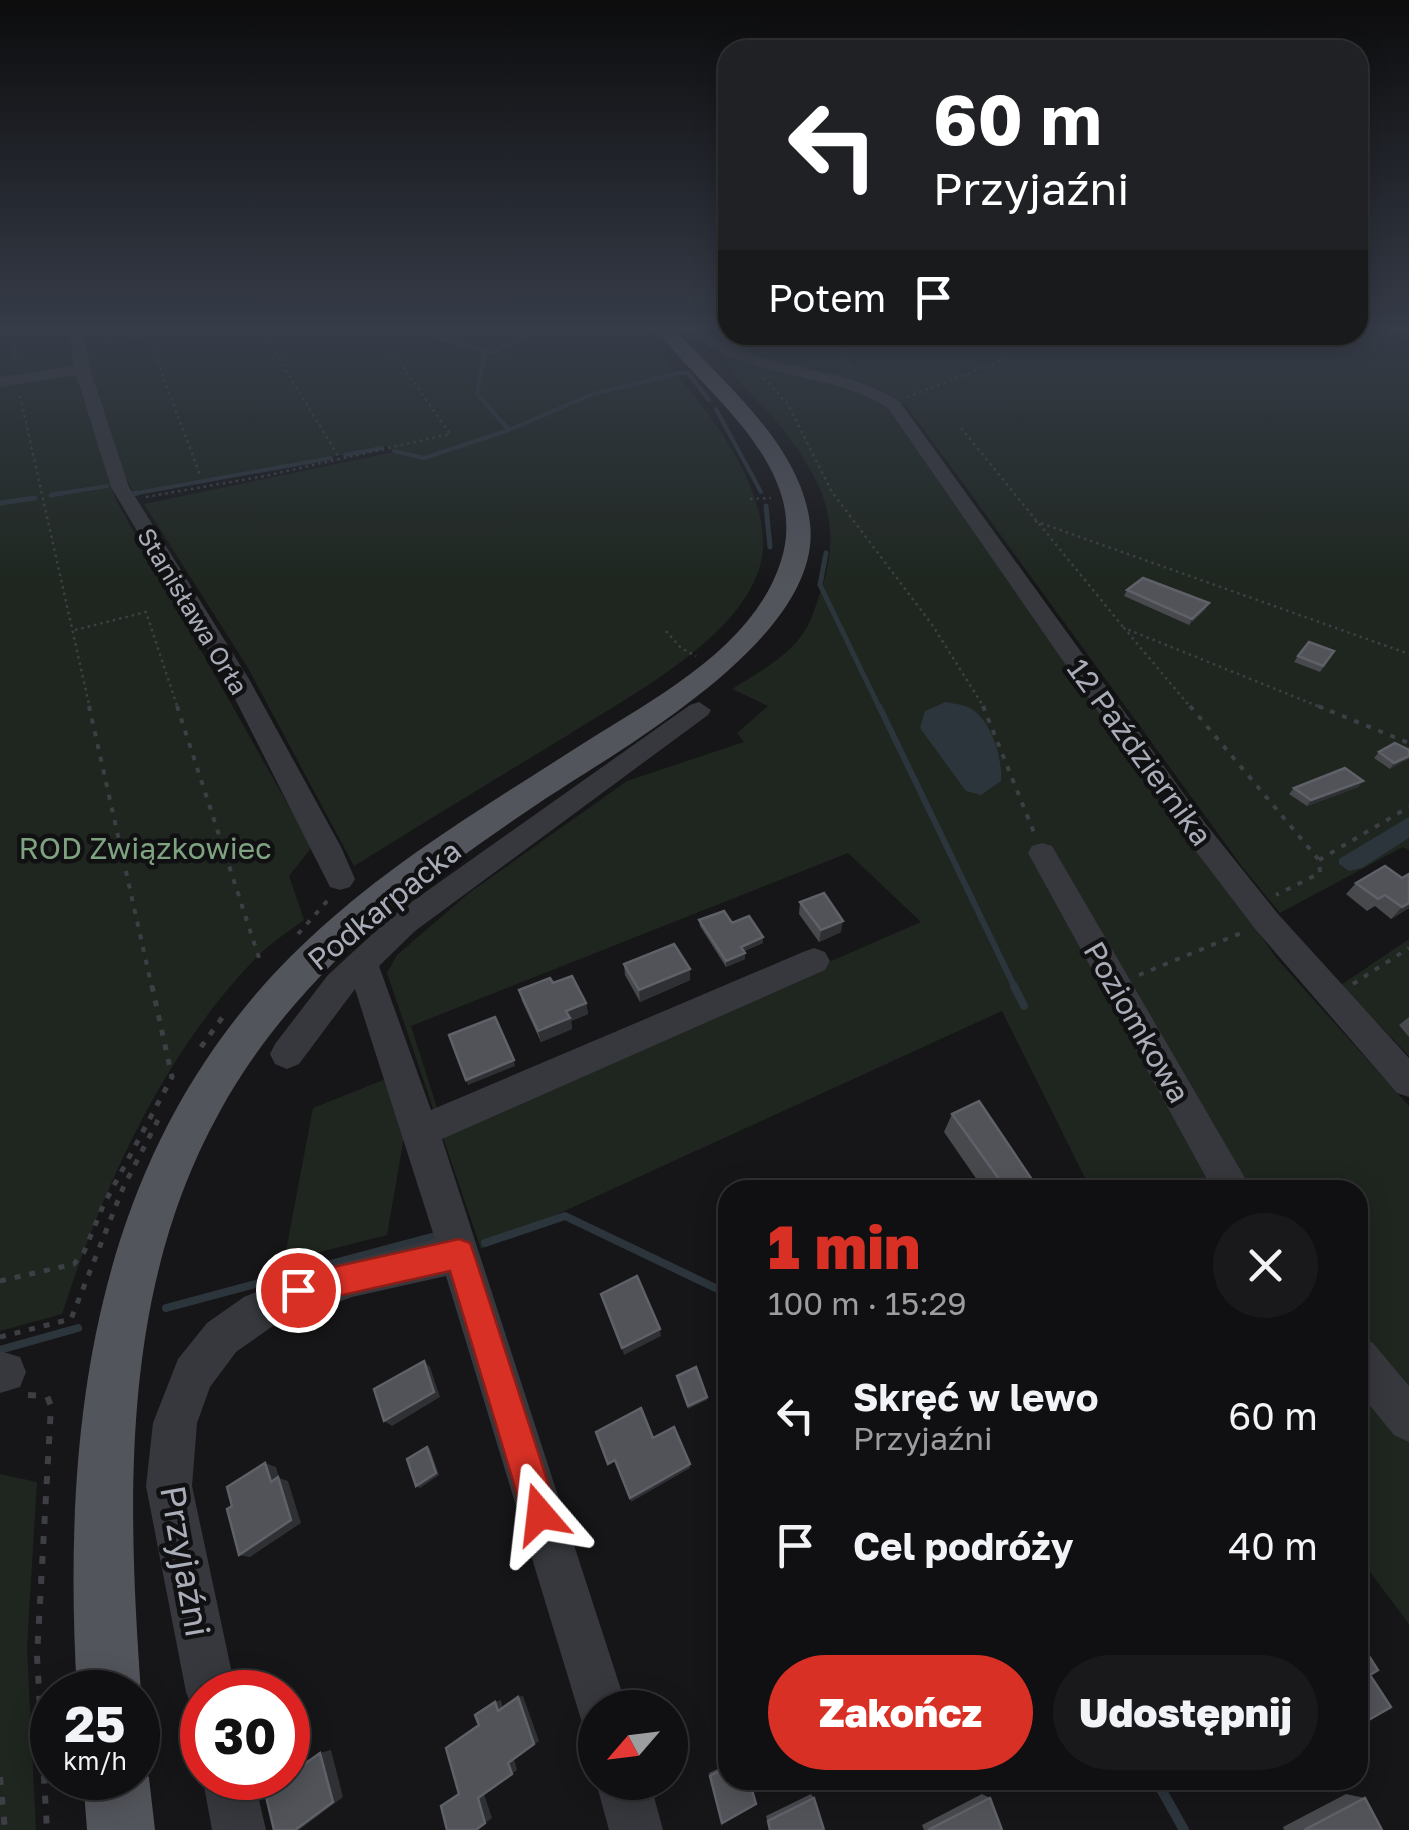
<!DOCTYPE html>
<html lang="pl">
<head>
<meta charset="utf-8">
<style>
	:root { --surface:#101012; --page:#19191b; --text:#f1f3f6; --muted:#9c9d9f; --line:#303032; --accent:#d93025 }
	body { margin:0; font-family:"Golos Text",sans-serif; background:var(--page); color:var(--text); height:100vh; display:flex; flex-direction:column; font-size:38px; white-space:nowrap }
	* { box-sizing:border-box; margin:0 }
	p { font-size:32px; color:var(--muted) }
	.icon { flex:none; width:55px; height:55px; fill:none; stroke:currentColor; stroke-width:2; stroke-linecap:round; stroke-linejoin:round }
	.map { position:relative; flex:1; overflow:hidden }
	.drawer { position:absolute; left:718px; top:1180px; width:650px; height:610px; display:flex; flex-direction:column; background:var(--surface); border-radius:30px; box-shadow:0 5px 25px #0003,0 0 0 2px var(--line) }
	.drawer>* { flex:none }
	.top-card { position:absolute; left:718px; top:40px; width:650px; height:305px; border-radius:30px; box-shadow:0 5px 25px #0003,0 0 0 2px var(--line); background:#202124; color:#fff; overflow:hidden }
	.needle { width:65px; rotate:242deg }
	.fabs { position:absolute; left:578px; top:1690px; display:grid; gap:20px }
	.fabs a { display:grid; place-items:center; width:110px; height:110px; border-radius:50%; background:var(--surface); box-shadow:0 5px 25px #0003,0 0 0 2px var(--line); font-size:50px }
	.speed { position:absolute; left:30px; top:1670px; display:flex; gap:20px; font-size:50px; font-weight:700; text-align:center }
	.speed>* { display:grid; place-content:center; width:130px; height:130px; border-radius:50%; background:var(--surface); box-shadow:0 5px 25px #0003,0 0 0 2px var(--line); line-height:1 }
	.speed small { font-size:25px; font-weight:400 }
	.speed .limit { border:15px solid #d22; background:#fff; color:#111 }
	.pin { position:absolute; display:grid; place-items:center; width:85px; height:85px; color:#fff; margin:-42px; border:5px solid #fff; border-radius:50%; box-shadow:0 2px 10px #0007 }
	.me { position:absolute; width:110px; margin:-55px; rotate:343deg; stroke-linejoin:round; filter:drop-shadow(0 0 8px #0008) }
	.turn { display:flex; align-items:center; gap:35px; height:210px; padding:0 50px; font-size:45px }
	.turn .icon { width:130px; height:130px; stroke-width:2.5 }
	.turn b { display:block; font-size:70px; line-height:85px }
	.then { display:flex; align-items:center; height:95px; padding:0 50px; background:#0003; gap:20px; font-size:38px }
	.round { display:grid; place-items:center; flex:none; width:105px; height:105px; border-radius:52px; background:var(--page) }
	.head { display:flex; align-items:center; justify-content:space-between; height:170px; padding:0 50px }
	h1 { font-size:60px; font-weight:800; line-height:75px; color:var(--accent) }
	.button { display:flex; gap:20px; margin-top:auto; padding:20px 50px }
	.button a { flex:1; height:115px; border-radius:60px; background:var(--accent); color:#fff; font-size:40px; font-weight:800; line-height:115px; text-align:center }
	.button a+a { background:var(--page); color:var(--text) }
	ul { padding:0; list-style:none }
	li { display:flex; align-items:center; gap:30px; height:130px; padding:0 50px }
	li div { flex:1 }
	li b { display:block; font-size:38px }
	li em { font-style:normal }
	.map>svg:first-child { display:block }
	.green { fill:#1e261f; fill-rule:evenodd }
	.water { fill:#2c353c }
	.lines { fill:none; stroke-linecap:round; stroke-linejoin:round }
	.stream-far4 { stroke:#2c353c; stroke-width:4 }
	.stream-far3 { stroke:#2c353c; stroke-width:5 }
	.stream-far2 { stroke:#2c353c; stroke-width:6 }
	.stream-far1 { stroke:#2c353c; stroke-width:8 }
	.stream { stroke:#2c353c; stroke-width:10 }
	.path-far3 { stroke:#3d3f44; stroke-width:2.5; stroke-dasharray:2.5 4; stroke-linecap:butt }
	.path-far2 { stroke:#3d3f44; stroke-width:4; stroke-dasharray:5 8; stroke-linecap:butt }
	.path-far1 { stroke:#3d3f44; stroke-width:5; stroke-dasharray:6 9; stroke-linecap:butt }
	.path { stroke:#3d3f44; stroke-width:6; stroke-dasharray:8 12; stroke-linecap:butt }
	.minor { fill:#37383d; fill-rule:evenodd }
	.major { fill:#53555c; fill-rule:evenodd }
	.wall { fill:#47494d }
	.shaded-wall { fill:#2f3033 }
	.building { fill:#525359; stroke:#5f6168; stroke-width:2.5 }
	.route { fill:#d93025; stroke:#8d1f18; stroke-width:2.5 }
	.labels { text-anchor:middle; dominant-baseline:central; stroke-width:9; stroke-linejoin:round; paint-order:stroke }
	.far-street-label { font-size:25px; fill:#a8adb8; stroke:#111113 }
	.street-label { font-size:30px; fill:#a8adb8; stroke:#111113 }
	.park-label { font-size:30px; fill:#7fa381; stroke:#111113 }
	.near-street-label { font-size:35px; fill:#a8adb8; stroke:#111113 }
</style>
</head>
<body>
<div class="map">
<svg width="1409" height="1830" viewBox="0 0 1409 1830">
	<rect width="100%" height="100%" fill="#161618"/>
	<path class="green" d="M0 331H68L79 387 116 500 312 847 289 876 304 920C288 932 269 944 256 958 162 1055 103 1188 62 1314L0 1331Z
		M80 331H642C688 391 757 459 763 538 765 570 748 597 728 620 685 667 622 701 568 735 497 778 425 822 354 866L248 668 144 504 394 452 388 446 135 495C107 445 93 387 80 331Z
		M703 331H727L728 335H1358V332L1409 346V850L1403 847 1280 913 1243 868 906 405 882 394 1277 959 1409 1106V1624L1358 1556V1190H1091L1002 1011 481 1249 387 973 397 955 469 893 627 781 744 742 737 733 768 706 732 689C756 674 788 657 804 632 811 622 815 608 819 596 846 524 822 478 776 421 757 396 728 381 724 347ZM848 853 921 922 444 1130 411 1026Z
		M1409 939V1056L1341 985Z
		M388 1078 405 1131 387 1235 284 1261 313 1108Z
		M0 1474 37 1482 27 1647 36 1830H0Z"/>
	<path class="water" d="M946 702C953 704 963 704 970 708 991 719 1003 759 1001 781L981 795 966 791 920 728 925 711Z
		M1409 817V838L1362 868 1349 871 1339 864V859Z"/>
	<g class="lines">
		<path class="stream-far4" d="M433 331 440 338 492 353 538 331
			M485 351 477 394 509 430
			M716 409 761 492
			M394 451 424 458 509 430 593 394 679 373H688L709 400
			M345 455 382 448
			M132 494 331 458
			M51 495 107 486"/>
		<path class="stream-far3" d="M132 494 137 493
			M51 495 63 493
			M0 503 35 498
			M766 506 770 547
			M826 553 820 585 880 709"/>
		<path class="stream-far2" d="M879 706 1015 988"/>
		<path class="stream-far1" d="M1014 986 1024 1006
			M485 1243 565 1216 728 1294
			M166 1308 439 1235
			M0 1350 78 1328"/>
		<path class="stream" d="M1156 1780 1184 1830"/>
		<path class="path-far3" d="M15 331 16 362
			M146 331 200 475
			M262 331 340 459
			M835 335 849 367
			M98 343 172 331
			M764 378 787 403 832 492 933 626 985 709
			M20 396 90 709
			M907 397 996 363 1024 335
			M961 428 1124 628
			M146 497 265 476 450 434 378 331
			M750 499 771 498
			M1035 521 1409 654
			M75 630 146 612 178 709
			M666 631 681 648 696 656
			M1192 709 1124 628 1325 709"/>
		<path class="path-far2" d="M89 706 152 988
			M177 706 260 961
			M983 706 1035 835
			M1190 706 1319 860 1320 873 1276 895
			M1318 706 1409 743
			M1319 860 1409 807
			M298 934 328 900
			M1139 975 1246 931
			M1353 984 1409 948"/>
		<path class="path-far1" d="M201 1047 227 1011
			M0 1281 74 1264 84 1252 103 1206 172 1077 152 986
			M0 1337 71 1319 123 1188 158 1120"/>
		<path class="path" d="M28 1395 47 1396 51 1406 37 1656 47 1830
			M0 1777 5 1830"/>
		<path class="minor" d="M69 331H83L90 369 129 487 249 679 341 847 355 879 350 887 340 890 330 887 225 679 111 487 76 375 0 387V377L74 366Z
			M690 331C713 331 727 346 748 353 800 372 852 371 900 402L1205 823 1278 914 1409 1058V1097L1397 1093 1256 930 1185 837 888 408C827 369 741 380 690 331Z
			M699 702 711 710 708 715 415 931 379 966 431 1110 803 952 814 948 825 952 830 961 825 970 442 1139 627 1708H595V1731L583 1726 446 1276 352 1297 273 1326 236 1352 210 1387 197 1423 192 1486 236 1692H202V1714L193 1710 186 1692 146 1486 153 1423 178 1359 207 1323 244 1297 303 1272 435 1239 355 989 299 1064 287 1069 275 1064 270 1054 275 1044 328 975 393 915 690 705Z
			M1042 843 1052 846 1252 1190H1213L1028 853 1032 846Z
			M1358 1337 1373 1343 1409 1386V1442L1394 1435 1358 1391Z
			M0 1351 20 1357 26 1372 20 1387 0 1393Z
			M202 1775 254 1778 266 1830H212Z
			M596 1782H650L663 1830H609Z"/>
		<path class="major" d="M657 331H676C726 385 800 445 810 523 824 638 621 748 539 803 487 838 436 874 388 913 322 968 260 1037 219 1113 121 1290 127 1497 141 1692L138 1700V1692H77C60 1403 99 1119 331 919 406 853 492 802 576 748 649 701 753 650 781 561 811 468 707 395 657 331Z
			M138 1754 149 1778 155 1830H87L83 1778H138Z"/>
	</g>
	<path class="wall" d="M1127 590 1206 609 1189 625 1124 596Z
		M1334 651 1320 672 1294 662 1298 656Z
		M1409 750 1390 769 1374 758 1379 752Z
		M1363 781 1358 787 1307 806 1289 794 1294 788Z
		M1409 874V908L1391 919 1375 906 1367 911 1346 894 1356 883 1402 878Z
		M800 902 841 932 819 942 799 914Z
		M699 920 732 923 763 943 744 951 745 959 726 967 700 926Z
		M624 964 690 969V980L640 1002 625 975Z
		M553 983 586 1003 588 1014 571 1021 572 1029 541 1042 522 1001 519 990Z
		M1409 1017V1037L1399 1025Z
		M952 1114 1039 1190H984L944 1132Z
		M728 1764V1780L710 1776 709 1773Z
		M811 1794 814 1798 770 1830 766 1816Z
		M982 1794 990 1798 1002 1830H924L922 1825Z
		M1346 1794 1365 1798 1382 1830H1284L1283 1827Z"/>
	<path class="shaded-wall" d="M1209 603 1206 609 1189 625 1192 619Z
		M1409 756V759L1390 769 1394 763Z
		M1363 781 1358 787 1307 806 1311 800Z
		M1409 903V908L1391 919 1402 907Z
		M843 921 841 932 819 942 821 930Z
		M763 937V943L741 952V947Z
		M745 953V959L726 967V961Z
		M690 969V980L640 1002 639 990Z
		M586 1003 588 1014 571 1021 572 1029 541 1042 538 1031 566 1011Z
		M514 1060 515 1066 468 1085 466 1080Z
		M660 1329 661 1336 624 1355 622 1348Z
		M424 1361 430 1367 440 1397 392 1426 384 1421Z
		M707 1397V1400L688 1409V1406Z
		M427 1447 430 1449 439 1475 420 1488 416 1486Z
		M265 1463 276 1467 279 1478 288 1481 301 1523 250 1557 239 1555 271 1482Z
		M690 1464V1468L631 1502 630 1498Z
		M523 1696 539 1741 514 1759 517 1770 484 1794 492 1818 485 1823 478 1798 508 1763 518 1697Z
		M501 1700 503 1709 498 1711 495 1702Z
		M331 1750 343 1797 299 1830H295L320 1753Z"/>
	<path class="building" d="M1143 578 1209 603 1192 619 1127 590Z
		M1309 642 1334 651 1323 666 1298 656Z
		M1395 743 1409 750V756L1394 763 1379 752Z
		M1345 768 1363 781 1311 800 1294 788Z
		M1385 866 1402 878 1409 874V903L1402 907 1385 895 1378 899 1356 883Z
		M824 893 843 921 821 930 800 902Z
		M724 911 732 923 749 916 763 937 741 947 745 953 726 961 699 920Z
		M674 944 690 969 639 990 624 964Z
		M572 976 586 1003 566 1011 570 1018 538 1031 519 990 550 978 553 983Z
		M495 1017 514 1060 466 1080 449 1035Z
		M979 1101 1039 1190H986L1002 1183 952 1114Z
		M637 1276 660 1329 622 1348 601 1294Z
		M424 1361 434 1392 384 1421 374 1389Z
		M696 1367 707 1397 688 1406 677 1376Z
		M641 1408 653 1438 674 1427 690 1464 630 1498 615 1460 608 1464 596 1432Z
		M427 1447 436 1473 416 1486 407 1459Z
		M265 1463 271 1482 278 1477 291 1520 239 1555 227 1509 232 1506 227 1487Z
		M1358 1639 1378 1670 1370 1675 1391 1707 1358 1726Z
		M518 1697 534 1744 508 1763 512 1774 478 1798 485 1823 476 1830H447L441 1806 459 1794 446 1748 479 1725 475 1715 495 1702 498 1711Z
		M320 1753 333 1802 295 1830H274L265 1792Z
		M728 1767V1780H749L756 1804 722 1823 710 1776Z
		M814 1798 824 1830H770L768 1821Z
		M990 1798 1002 1830H928Z
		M1365 1798 1382 1830H1304Z"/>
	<linearGradient id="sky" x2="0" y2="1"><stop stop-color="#0c0c0d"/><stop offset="0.56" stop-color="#363c48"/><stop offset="1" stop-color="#363c48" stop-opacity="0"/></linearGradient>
	<rect width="1409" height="587" fill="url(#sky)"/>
	<path class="route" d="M459 1239 470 1243 474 1254 558 1514 553 1526 540 1531 528 1526 523 1514 450 1271 298 1305 287 1301 283 1290 287 1279 298 1275Z"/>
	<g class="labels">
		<g class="far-street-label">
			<text transform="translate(193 611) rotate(59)">Stanisława Orła</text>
		</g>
		<g class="street-label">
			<text transform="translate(1140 752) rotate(54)">12 Października</text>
			<text transform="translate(384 905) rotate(-39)">Podkarpacka</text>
			<text transform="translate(1137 1022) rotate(60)">Poziomkowa</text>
		</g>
		<g class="park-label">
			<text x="145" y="848">ROD Związkowiec</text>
		</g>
		<g class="near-street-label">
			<text transform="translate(186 1561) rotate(80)">Przyjaźni</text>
		</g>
	</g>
</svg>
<div class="fabs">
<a><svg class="needle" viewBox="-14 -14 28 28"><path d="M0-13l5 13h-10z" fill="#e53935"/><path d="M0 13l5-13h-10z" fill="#9c9d9f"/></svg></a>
</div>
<div class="speed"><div>25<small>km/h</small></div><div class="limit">30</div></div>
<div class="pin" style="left:298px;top:1290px;background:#d93025"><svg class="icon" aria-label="arrive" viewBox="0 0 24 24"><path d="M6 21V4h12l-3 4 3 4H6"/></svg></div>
<svg class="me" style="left:540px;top:1514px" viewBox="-20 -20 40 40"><path d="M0-17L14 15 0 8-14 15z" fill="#d93025" stroke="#fff" stroke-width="4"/></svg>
<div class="top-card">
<div class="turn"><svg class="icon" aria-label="left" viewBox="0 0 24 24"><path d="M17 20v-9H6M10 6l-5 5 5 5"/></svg><div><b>60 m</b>Przyjaźni</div></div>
<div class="then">Potem<svg class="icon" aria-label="arrive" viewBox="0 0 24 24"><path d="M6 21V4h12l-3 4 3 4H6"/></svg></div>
</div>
<section class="drawer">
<div class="head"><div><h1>1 min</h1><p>100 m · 15:29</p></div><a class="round"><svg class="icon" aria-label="close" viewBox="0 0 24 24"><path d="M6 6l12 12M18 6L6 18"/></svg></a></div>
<ul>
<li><svg class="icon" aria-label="left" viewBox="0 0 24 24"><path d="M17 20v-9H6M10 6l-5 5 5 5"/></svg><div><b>Skręć w lewo</b><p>Przyjaźni</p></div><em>60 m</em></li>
<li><svg class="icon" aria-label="arrive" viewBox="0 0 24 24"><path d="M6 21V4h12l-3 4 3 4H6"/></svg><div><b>Cel podróży</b></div><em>40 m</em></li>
</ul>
<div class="button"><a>Zakończ</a><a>Udostępnij</a></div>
</section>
</div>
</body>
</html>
